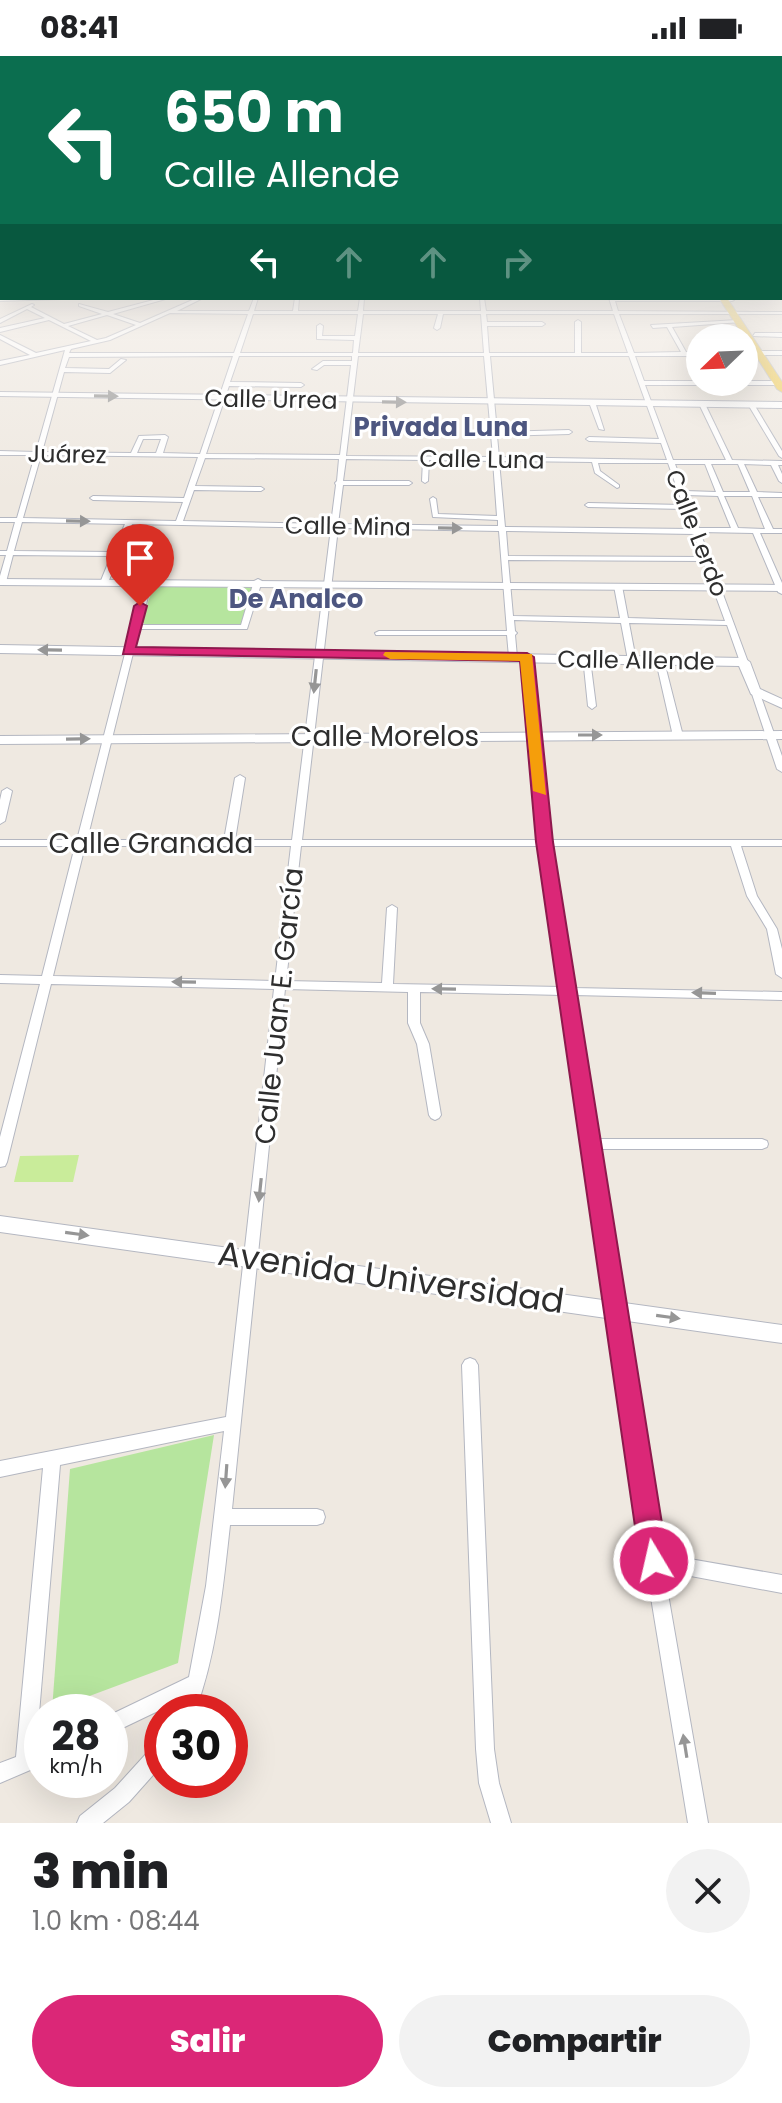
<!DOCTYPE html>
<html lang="es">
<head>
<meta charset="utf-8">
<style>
	:root { --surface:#fff; --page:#f2f2f2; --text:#202124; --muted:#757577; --accent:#db2777 }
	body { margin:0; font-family:Poppins,sans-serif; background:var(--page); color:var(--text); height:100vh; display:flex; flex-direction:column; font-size:30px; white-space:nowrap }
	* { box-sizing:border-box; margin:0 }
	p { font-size:26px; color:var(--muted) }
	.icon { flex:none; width:44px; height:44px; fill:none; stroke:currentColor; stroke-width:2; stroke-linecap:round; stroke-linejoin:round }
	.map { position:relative; height:1767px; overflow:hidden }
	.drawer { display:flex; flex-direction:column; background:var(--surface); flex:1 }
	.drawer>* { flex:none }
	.top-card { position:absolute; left:0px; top:0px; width:782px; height:244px; box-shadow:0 8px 32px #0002; background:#0b6e4f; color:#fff; overflow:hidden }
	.needle { width:52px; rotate:247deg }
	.fabs { position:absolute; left:686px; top:268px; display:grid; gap:16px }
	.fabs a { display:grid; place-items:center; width:72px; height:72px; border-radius:50%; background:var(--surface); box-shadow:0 8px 32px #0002; font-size:40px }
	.speed { position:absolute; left:24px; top:1638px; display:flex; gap:16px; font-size:40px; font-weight:700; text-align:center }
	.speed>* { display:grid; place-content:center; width:104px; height:104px; border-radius:50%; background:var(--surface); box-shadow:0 8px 32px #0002; line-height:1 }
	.speed small { font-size:20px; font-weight:400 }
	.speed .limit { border:12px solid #d22; background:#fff; color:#111 }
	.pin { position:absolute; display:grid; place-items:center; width:68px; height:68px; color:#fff; margin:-82px -34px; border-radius:50% 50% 50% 0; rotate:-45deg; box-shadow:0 0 8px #0007 }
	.pin .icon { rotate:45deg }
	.me { position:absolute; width:88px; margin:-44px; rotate:351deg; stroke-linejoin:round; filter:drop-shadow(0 0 6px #0008) }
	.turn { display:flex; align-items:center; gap:28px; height:168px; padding:0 32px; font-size:36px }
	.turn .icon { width:104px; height:104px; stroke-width:2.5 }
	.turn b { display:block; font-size:56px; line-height:68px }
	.lanes { display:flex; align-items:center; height:76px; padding:0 32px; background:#0003; justify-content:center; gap:40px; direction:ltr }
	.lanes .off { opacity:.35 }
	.round { display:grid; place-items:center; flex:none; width:84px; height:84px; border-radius:42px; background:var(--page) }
	.summary { display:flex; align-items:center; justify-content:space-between; height:136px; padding:0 32px }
	h1 { font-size:48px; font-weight:800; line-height:60px }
	.primary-button { display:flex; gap:16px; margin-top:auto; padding:16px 32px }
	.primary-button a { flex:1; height:92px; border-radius:48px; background:var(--accent); color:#fff; font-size:32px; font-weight:800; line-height:92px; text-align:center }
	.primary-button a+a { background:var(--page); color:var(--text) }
	.status { display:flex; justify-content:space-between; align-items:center; height:56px; padding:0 40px; background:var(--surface); direction:ltr }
	.status svg { height:22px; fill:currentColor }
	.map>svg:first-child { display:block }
	.green { fill:#b6e59e }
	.pitch { fill:#c9ec9a }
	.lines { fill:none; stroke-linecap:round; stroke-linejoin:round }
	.street-casing { stroke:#b4b7c1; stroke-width:2 }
	.secondary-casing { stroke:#b4b7c1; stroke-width:2 }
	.primary-casing { stroke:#c9c9c9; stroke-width:2 }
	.street { fill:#fff; fill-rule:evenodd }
	.secondary { fill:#fff; fill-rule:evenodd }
	.primary { fill:#f2d163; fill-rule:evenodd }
	.oneway { fill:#969696 }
	.route { fill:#db2777; stroke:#8e194d; stroke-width:2 }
	.slow { fill:#f59e0b }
	.labels { text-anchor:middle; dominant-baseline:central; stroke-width:6; stroke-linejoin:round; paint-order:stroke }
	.far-street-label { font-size:24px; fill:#2e2e2e; stroke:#fff }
	.far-neighbourhood-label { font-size:26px; font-weight:bold; fill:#4d5680; stroke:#fff }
	.street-label { font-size:28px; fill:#2e2e2e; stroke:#fff }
	.near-street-label { font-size:34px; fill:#2e2e2e; stroke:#fff }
</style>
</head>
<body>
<div class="status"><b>08:41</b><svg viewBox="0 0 49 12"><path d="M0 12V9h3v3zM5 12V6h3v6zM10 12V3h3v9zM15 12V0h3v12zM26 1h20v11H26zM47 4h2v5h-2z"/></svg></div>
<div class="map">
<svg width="782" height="1767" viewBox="0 0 782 1767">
	<rect width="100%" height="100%" fill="#efe9e1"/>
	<path class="green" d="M153 530 248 531 254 533 242 569H146L142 566Z
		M214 1379 178 1607 52 1654 70 1413Z"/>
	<path class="pitch" d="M79 1099 73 1126H14L20 1100Z"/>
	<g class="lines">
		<g class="street-casing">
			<path id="street" d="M780 187H782V188H780Z
				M0 194H2V197H0Z
				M780 194H782V196H780Z
				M780 202H782V204H780Z
				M780 236H782V241H780Z
				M63 242 61 243 0 245V243Z
				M161 242H169L113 258 140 267 197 242H203L177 255H249L254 242H258L254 255H293L295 242H299L298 255H358L360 242H364L363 255H481L480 242H484L486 255H613L609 242H613L732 243 734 244 732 245H615L618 255 782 256V258H619L634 297 681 296 667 271 653 272 651 269 738 264 741 266 672 271 686 296H700V300H635L644 325H777L780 327 777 329H645L673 404H726L700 350 703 348 706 350 732 404 782 405V409H778L782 418V427L779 425 771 409 744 408 757 436 782 437V441H758L773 473H782V477H760L782 527V538L778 536 753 477 700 476 748 606 747 608H741L740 606 727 569 629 567 636 604 632 606 628 604 621 567 514 564 515 575 517 577 515 579 517 601 513 603 509 601 507 579H376L375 577 379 575H507L499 475 338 472 302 784H540L523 601 527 599 531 601 550 784H782V790H741L757 840 777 873 782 893V922L776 918 767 873 747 840 731 790H551L573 932 782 936V944L574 939 597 1083H762L767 1085 768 1088 767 1091 762 1093H598L661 1498 782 1519V1537L664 1515 708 1767H688L645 1505 562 939 420 936V967L429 988 441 1059 439 1062 435 1064 431 1062 429 1059 417 988 408 967V936L285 933 232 1453H317L323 1455 325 1461 323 1467 317 1469H230C223 1532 217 1597 195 1656H177L181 1644 110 1678V1659L189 1621 206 1530 224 1375 60 1409 36 1693 42 1691V1709L0 1727V1707L16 1701 43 1412 0 1421V1405L226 1361 274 933 51 928 7 1106 5 1110 0 1111V1081L40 928 0 927V919L42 920 75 790H0V784H77L144 524 148 522 152 524 141 569H241L254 525 258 523 262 525 247 573H139L87 784H224L235 722 240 719 245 722 235 784H292L331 472 132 468 107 529 100 527 111 500 13 499 6 526 0 528V520L6 499H0V495H7L15 466H0V462H17L35 399H0V395L36 396 65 294 0 309V305L30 299 0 283V279L36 297 91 285 49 264 0 276V272L45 262 27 253 0 267V263L32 248 34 249 31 251 64 268 102 258 79 250V248L108 256ZM170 257 248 258 234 297H69L71 293 110 284ZM253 258H358L355 280H322L323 270 320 268 317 270V283L354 284 353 297H240ZM363 258H438L434 272 437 274 440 272 443 258H481L484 297H358ZM486 258H614L628 297H581V266L578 264 575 266V297H489L487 270H542L545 268 542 266H487ZM107 259 136 269 106 282 97 284 68 270ZM233 300 200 398 163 397 168 381 165 379 139 380 131 397 42 396 64 316 110 317 126 304 121 303 109 313 65 312 69 301ZM239 300H352V305H323L312 313 317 314 324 309H351L340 399 206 398 229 330 301 331 304 329 301 327 230 326ZM358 300H484L493 401 346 400ZM490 300H629L659 383 589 381 586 383 589 385 661 387 667 404 499 401 497 380 569 378 572 376 569 374 497 376ZM143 383H161L156 397H137ZM41 399 198 401 184 442 93 440 90 442 93 444 183 446 176 465 23 462ZM205 402 339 403 337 425 335 427 336 429 331 468 183 465 194 434 261 435 264 433 261 431 195 430ZM346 403 423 404 422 425 425 427 428 425 429 404 493 405 497 460 438 458 436 443 433 441 430 443 433 461 498 464V470L338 468 343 429H409L412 427 409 425H343ZM499 405 592 406 595 417 617 432 619 431V429L600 415 598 407H668L683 449 588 447 585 449 588 451 685 453 692 473 505 471ZM675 408H705L716 436 685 435ZM711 408H738L750 436H723ZM686 439 718 440 731 472H699ZM724 440H752L765 473 738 472ZM22 466 125 468 113 496 14 495ZM506 475 694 478 702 501 508 500ZM508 504 703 505 725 565 628 562 622 530 618 528 614 530 620 562 513 560ZM85 790H291L275 925 53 920ZM301 790H541L561 931 393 928 397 852 392 849 387 852 382 927 286 925Z
				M755 277H782V281L753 280Z
				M744 295H782V299H744Z
				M593 347 596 349 604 374 599 373 590 349Z
				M752 348 755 350 782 395V402L779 400 749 350Z
				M583 601H586L590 603 596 650 592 653 588 650Z
				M657 603H663L664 605 683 680 681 682H675L673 680 656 605Z
				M755 632 759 635 782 700V716L777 713 751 635Z
				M7 732 12 735 5 765 0 768V744L2 735Z
				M470 1302 475 1304 478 1309 494 1693 499 1727 511 1767H491L479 1727 476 1693 462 1309 465 1304Z
				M162 1686V1709L129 1746 103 1767H77L80 1760 115 1732 155 1688Z"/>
		</g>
		<g class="secondary-casing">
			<path id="secondary" d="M780 218H782V222H780Z
				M0 336 782 346V352L0 340Z
				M0 523 782 529V535L0 529Z
				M0 589 744 602 750 606 760 633 782 643V652L751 638 739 610 0 597Z
				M782 675V683L0 688V680Z
				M0 1160 782 1269V1287L0 1176Z"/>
		</g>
		<g class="primary-casing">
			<path id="primary" d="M719 242H727L782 326V336L777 333Z"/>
		</g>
		<use href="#street" class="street"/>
		<use href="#secondary" class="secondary"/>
		<use href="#primary" class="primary"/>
	</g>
	<defs><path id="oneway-solid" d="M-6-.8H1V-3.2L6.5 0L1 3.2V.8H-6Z" transform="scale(2)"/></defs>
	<g class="oneway">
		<use href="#oneway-solid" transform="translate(106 340) rotate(1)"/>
		<use href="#oneway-solid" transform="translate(394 346) rotate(1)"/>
		<use href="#oneway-solid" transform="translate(78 465) rotate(1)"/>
		<use href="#oneway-solid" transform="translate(450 472) rotate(1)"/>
		<use href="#oneway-solid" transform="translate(50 594) rotate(-179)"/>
		<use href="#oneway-solid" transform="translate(315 625) rotate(96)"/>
		<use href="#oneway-solid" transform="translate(590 679)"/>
		<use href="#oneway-solid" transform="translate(78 683) rotate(-1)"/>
		<use href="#oneway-solid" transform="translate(184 926) rotate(-179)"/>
		<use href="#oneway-solid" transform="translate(444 933) rotate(-179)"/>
		<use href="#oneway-solid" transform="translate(704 937) rotate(-178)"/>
		<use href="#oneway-solid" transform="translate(260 1134) rotate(96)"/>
		<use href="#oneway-solid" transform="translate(77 1178) rotate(8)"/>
		<use href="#oneway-solid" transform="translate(668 1261) rotate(8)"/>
		<use href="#oneway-solid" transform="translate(226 1420) rotate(94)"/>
		<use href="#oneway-solid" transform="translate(685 1690) rotate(-99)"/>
	</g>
	<linearGradient id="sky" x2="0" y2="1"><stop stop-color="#7abfeb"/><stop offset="0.43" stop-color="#f8f5f2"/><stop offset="1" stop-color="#f8f5f2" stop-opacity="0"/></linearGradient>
	<rect width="782" height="435" fill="url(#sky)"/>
	<path class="route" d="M140 546 147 550 136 591 527 597 534 601 553 786 668 1505 664 1515 654 1519 644 1515 640 1505 536 786 520 605 123 598 134 550Z"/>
	<path class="slow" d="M385 596 532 598 546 739 533 735 520 605 390 603 383 599Z"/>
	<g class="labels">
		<g class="far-street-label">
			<text transform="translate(271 343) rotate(1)">Calle Urrea</text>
			<text transform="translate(67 398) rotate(1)">Juárez</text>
			<text transform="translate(482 403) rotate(1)">Calle Luna</text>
			<text transform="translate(348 470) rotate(1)">Calle Mina</text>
			<text transform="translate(697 477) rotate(69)">Calle Lerdo</text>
			<text transform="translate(636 604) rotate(1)">Calle Allende</text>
		</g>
		<g class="far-neighbourhood-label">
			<text x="441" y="371">Privada Luna</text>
			<text x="296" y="543">De Analco</text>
		</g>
		<g class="street-label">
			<text x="385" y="680">Calle Morelos</text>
			<text x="151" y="787">Calle Granada</text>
			<text transform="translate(279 950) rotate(-84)">Calle Juan E. García</text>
		</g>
		<g class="near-street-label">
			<text transform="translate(391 1221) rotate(8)">Avenida Universidad</text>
		</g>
	</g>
</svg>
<div class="fabs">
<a><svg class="needle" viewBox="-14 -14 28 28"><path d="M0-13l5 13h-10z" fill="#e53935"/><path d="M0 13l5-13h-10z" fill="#757577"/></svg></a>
</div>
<div class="speed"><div>28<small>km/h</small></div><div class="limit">30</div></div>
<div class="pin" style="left:140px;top:550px;background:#d93025"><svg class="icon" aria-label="arrive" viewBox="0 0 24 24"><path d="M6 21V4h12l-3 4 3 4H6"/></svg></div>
<svg class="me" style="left:654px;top:1505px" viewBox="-20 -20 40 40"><circle r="17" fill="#db2777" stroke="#fff" stroke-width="3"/><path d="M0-11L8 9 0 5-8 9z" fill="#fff"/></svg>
<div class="top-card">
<div class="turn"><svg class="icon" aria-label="left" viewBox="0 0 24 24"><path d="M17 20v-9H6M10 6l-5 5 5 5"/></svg><div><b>650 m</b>Calle Allende</div></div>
<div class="lanes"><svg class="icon" aria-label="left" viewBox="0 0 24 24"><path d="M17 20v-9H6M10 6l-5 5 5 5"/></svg><svg class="icon off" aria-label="ahead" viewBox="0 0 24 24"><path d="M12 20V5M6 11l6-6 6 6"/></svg><svg class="icon off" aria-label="ahead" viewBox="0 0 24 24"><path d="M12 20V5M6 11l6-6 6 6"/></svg><svg class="icon off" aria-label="right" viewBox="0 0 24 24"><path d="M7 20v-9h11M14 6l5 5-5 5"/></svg></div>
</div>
</div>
<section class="drawer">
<div class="summary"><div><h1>3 min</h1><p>1.0 km · 08:44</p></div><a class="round"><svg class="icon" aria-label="close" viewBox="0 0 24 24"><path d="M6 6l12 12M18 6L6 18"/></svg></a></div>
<div class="primary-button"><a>Salir</a><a>Compartir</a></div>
</section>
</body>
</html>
